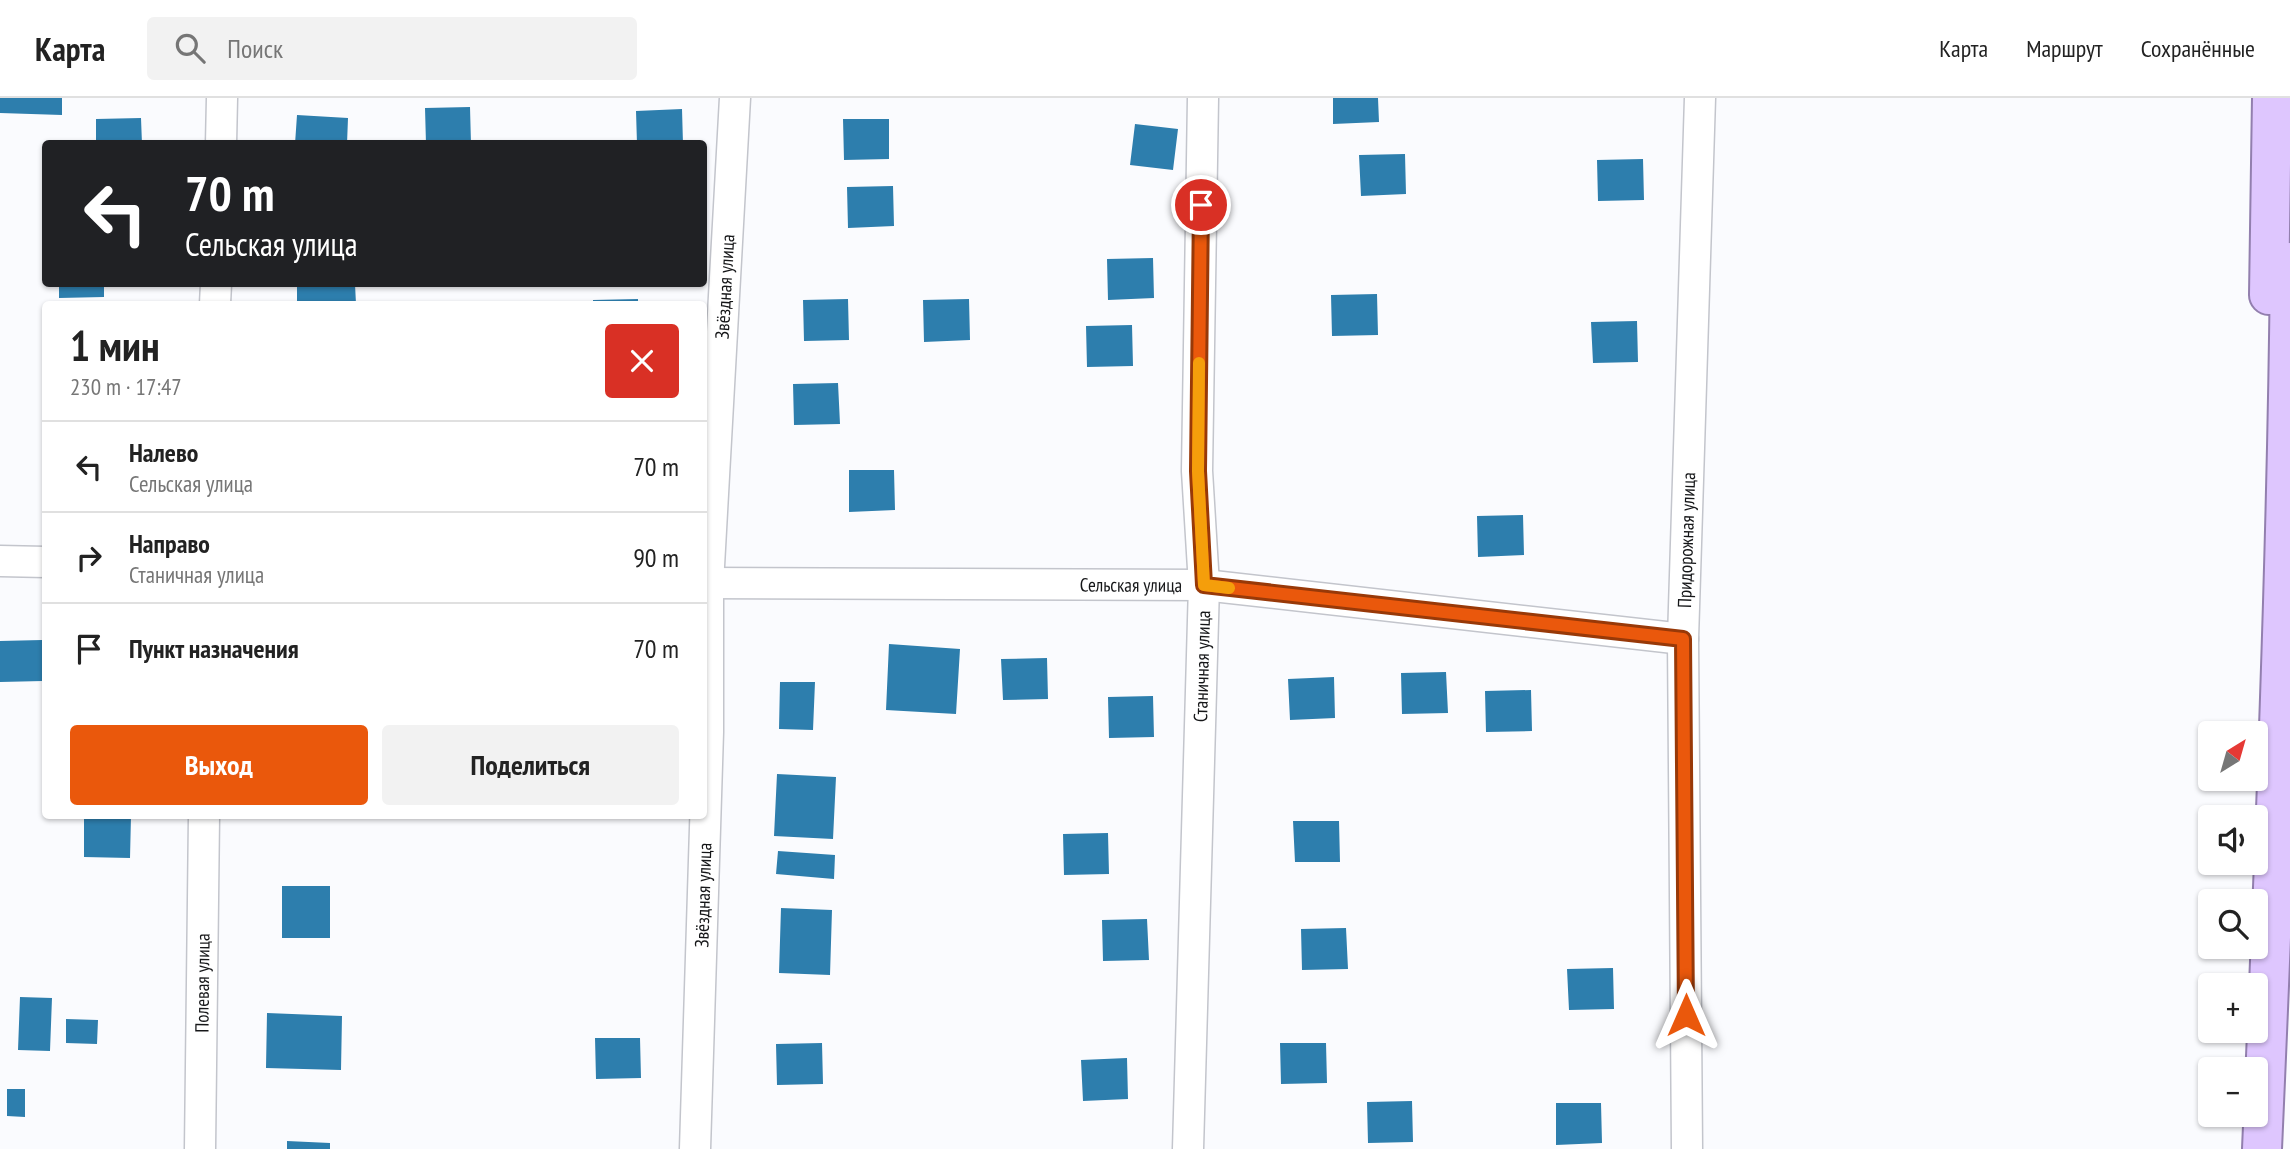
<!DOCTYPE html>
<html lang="ru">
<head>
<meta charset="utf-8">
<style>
	:root { --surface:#fff; --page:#f2f2f2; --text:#222; --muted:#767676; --line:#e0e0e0; --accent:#ea580c }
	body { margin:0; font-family:"PT Sans Narrow",sans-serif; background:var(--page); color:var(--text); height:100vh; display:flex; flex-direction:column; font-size:26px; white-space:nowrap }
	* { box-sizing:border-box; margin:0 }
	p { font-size:23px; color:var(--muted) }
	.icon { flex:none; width:38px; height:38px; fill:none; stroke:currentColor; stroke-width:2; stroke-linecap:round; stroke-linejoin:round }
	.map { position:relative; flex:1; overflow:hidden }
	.drawer { position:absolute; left:42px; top:203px; width:665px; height:518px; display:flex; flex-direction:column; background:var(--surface); border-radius:7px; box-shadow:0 2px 5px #0004 }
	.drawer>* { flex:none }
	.banner { position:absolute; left:42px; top:42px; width:665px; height:147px; border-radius:7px; box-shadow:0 2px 5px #0004; background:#202124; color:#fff; overflow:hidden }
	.needle { width:46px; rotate:37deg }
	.controls { position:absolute; left:2198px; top:623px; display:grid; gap:14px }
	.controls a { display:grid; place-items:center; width:70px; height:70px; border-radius:7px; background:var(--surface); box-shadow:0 2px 5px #0004; font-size:35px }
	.pin { position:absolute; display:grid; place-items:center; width:60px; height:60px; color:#fff; margin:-30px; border:4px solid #fff; border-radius:50%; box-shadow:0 2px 7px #0007 }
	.me { position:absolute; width:77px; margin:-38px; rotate:0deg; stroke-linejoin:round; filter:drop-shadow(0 0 5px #0008) }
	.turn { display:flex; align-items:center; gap:24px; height:147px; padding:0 28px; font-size:32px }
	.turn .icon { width:91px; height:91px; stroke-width:2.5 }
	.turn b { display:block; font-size:49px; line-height:60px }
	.round { display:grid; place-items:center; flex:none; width:74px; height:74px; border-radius:7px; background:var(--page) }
	.headline { display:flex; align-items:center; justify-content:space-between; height:119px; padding:0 28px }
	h1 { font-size:42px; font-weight:700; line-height:52px }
	.primary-button { display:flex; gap:14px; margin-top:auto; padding:14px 28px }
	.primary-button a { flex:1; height:80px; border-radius:7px; background:var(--accent); color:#fff; font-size:28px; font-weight:700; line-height:80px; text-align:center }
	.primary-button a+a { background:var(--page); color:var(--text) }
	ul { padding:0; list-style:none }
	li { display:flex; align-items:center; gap:21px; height:91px; padding:0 28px; border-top:2px solid var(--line) }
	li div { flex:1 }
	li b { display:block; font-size:26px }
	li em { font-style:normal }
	header { display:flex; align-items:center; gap:42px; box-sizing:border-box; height:98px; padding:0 35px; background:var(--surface); border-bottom:2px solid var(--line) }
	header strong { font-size:33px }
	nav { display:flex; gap:38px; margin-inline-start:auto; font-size:24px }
	.search { width:490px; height:63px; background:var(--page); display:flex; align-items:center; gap:18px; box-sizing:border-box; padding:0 24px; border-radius:7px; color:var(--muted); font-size:26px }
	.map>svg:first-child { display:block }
	.building { fill:#2d7ead }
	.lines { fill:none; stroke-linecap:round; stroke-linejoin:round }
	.minor-casing { stroke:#c3c5cc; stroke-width:33 }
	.trunk-casing { stroke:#927fae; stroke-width:42 }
	.minor { stroke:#fff; stroke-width:30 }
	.trunk { stroke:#dec6fe; stroke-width:38 }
	.route-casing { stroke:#983908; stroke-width:18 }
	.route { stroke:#ea580c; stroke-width:12 }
	.slow { stroke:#f59e0b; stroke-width:12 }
	.labels { text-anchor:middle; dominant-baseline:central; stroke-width:6; stroke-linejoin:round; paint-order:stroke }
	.street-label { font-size:19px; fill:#151618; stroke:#fff }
</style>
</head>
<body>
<header>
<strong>Карта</strong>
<div class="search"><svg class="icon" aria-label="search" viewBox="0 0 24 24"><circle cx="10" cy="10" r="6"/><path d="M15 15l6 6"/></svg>Поиск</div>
<nav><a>Карта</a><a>Маршрут</a><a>Сохранённые</a></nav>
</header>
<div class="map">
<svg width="2290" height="1051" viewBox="0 0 2290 1051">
	<rect width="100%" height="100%" fill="#fafbfe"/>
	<path class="building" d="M0 0H62V17L0 15Z
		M1333 0H1378L1379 24 1333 26Z
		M470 9 471 46H426L425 10Z
		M682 11 683 46H637L636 13Z
		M297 17 348 20 347 46H295Z
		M141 20 142 46H96V21Z
		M843 21H889V61L844 62Z
		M1135 26 1178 31 1173 72 1130 67Z
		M1405 56 1406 96 1361 98 1359 57Z
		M1643 61 1644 102 1598 103 1597 62Z
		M893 88 894 128 848 130 847 89Z
		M1153 160 1154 200 1108 202 1107 161Z
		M59 186H104V199L59 200Z
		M297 186H355L356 206H297Z
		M1377 196 1378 237 1332 238 1331 197Z
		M638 201V206H593V202Z
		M848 201 849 242 804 243 803 202Z
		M969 201 970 242 924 244 923 202Z
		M1637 223 1638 264 1593 265 1591 224Z
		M1132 227 1133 268 1087 269 1086 228Z
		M838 285 840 326 794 327 793 286Z
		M849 372H894L895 412 849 414Z
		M1523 417 1524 457 1478 459 1477 418Z
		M42 542 43 583 0 584V543Z
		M889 546 960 551 956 616 886 612Z
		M1047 560 1048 601 1003 602 1001 561Z
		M1446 574 1448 615 1402 616 1401 575Z
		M1334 579 1335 620 1290 622 1288 581Z
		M780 584H815L813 632 779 631Z
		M1531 592 1532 633 1486 634 1485 593Z
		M1153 598 1154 639 1109 640 1108 599Z
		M777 676 836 679 833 741 774 738Z
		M84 718H131L130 760 84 759Z
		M1293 723H1339L1340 764H1295Z
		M1108 735 1109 776 1064 777 1063 736Z
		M778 753 835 757 834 781 776 776Z
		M282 788H330V840H282Z
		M781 810 832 812 830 877 779 875Z
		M1147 821 1149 862 1103 863 1102 822Z
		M1346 830 1348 871 1302 872 1301 831Z
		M1613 870 1614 911 1569 912 1567 871Z
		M20 899 52 900 50 953 18 952Z
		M267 915 342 918 341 972 266 970Z
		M66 921 98 922 97 946 66 945Z
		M595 940H640L641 980 596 981Z
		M822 945 823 986 777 987 776 946Z
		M1280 945H1326L1327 985 1281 986Z
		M1127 960 1128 1001 1083 1003 1081 962Z
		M7 991H25V1019L7 1018Z
		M1412 1003 1413 1044 1368 1045 1367 1004Z
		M1556 1005H1601L1602 1045 1556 1047Z
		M287 1043 330 1045V1051H287Z"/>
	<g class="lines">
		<g class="minor-casing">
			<g id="minor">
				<path d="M221 46 222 0"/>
				<path d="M215 206 216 186"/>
				<path d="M0 463 46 464"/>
				<path id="s1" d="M704 485 1204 487 1683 541"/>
				<path id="s2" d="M200 1051 204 718"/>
				<path id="s3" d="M695 1051 708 634V486L735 0"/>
				<path id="s4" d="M1188 1051 1204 487 1197 373 1203 0"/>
				<path id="s5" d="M1687 1051 1683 541 1700 0"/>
			</g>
		</g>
		<g class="trunk-casing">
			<path id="trunk" d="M2269 197 2272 0
				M2262 1051C2275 755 2287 460 2290 164"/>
		</g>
		<use href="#minor" class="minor"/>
		<use href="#trunk" class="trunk"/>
	</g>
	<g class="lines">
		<g class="route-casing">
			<path id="route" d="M1201 107 1198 373 1204 487 1683 541 1686 917"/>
		</g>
		<use href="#route" class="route"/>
		<path class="slow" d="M1199 265 1198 373 1204 487 1229 490"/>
	</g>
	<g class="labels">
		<g class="street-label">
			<text stroke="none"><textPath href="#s3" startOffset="863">Звёздная улица</textPath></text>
			<text stroke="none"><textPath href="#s5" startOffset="609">Придорожная улица</textPath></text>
			<text stroke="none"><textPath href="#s1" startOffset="427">Сельская улица</textPath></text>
			<text stroke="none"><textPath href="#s4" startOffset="483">Станичная улица</textPath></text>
			<text stroke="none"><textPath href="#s3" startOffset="254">Звёздная улица</textPath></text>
			<text stroke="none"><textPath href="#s2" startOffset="166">Полевая улица</textPath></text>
		</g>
	</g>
</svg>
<div class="controls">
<a><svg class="needle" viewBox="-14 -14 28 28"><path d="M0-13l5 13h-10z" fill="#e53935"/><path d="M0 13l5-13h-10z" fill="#767676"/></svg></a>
<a><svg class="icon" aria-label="sound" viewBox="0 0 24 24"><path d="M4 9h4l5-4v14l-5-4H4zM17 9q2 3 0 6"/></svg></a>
<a><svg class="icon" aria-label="search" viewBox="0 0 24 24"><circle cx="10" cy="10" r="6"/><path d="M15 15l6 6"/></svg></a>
<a>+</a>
<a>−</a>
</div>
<div class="pin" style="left:1201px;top:107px;background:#d93025"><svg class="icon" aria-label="arrive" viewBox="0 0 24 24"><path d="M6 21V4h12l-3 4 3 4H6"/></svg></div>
<svg class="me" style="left:1686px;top:917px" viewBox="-20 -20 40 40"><path d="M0-17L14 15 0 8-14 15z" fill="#ea580c" stroke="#fff" stroke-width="4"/></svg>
<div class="banner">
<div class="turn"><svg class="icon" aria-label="left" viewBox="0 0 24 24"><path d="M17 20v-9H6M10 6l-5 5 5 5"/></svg><div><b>70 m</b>Сельская улица</div></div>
</div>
<section class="drawer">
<div class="headline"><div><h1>1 мин</h1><p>230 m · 17:47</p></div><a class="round" style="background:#d93025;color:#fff"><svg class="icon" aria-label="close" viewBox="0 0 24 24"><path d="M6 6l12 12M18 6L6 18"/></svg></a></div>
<ul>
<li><svg class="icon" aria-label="left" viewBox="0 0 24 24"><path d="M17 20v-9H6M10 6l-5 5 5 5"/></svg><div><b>Налево</b><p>Сельская улица</p></div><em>70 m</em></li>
<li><svg class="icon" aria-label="right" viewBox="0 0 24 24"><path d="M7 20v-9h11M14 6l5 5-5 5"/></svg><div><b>Направо</b><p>Станичная улица</p></div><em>90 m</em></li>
<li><svg class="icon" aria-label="arrive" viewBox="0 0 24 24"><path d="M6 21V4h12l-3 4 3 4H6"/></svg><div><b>Пункт назначения</b></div><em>70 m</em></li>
</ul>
<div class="primary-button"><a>Выход</a><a>Поделиться</a></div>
</section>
</div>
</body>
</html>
